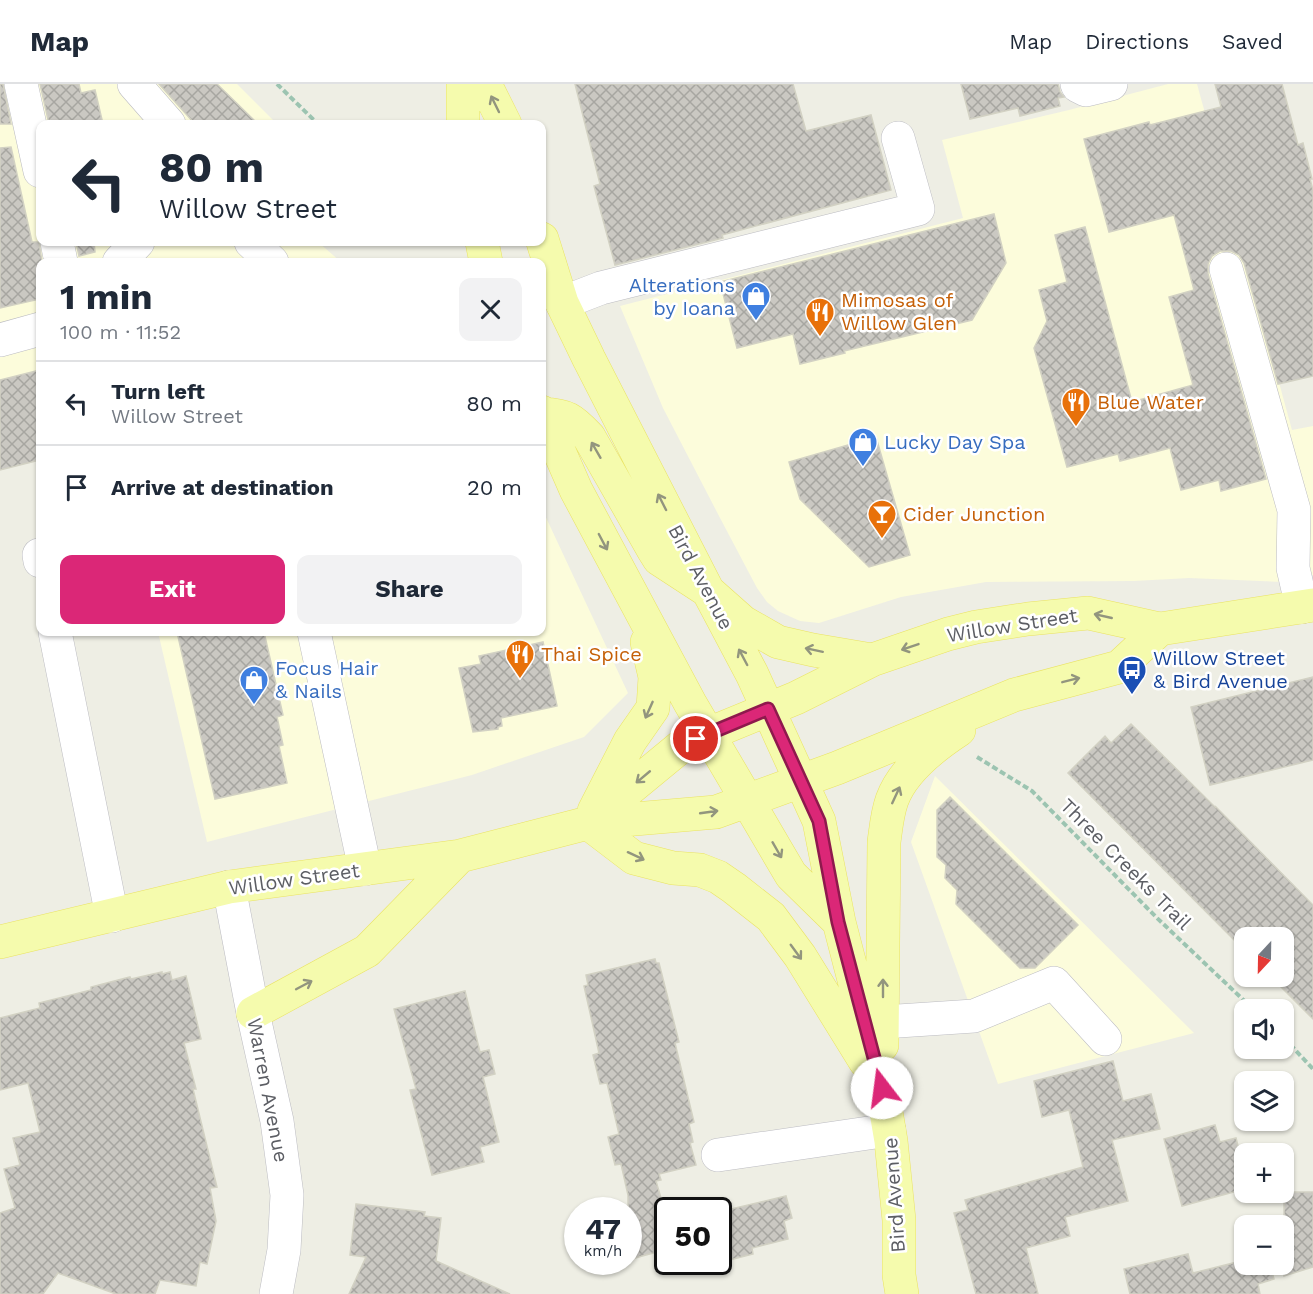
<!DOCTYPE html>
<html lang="en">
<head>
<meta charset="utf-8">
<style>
	:root { --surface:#fff; --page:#f2f2f3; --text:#1f2937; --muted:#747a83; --line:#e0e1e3; --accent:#db2777 }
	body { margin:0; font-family:"Work Sans",sans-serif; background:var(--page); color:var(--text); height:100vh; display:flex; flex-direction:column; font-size:22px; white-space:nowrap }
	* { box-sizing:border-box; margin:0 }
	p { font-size:20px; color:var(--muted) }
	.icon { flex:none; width:33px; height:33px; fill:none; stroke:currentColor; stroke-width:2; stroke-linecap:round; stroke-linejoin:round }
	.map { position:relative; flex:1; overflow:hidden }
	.side { position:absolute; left:36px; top:174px; width:510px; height:378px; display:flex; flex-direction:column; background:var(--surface); border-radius:12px; box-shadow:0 2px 4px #0004 }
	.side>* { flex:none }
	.hud { position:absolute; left:36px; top:36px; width:510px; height:126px; border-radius:12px; box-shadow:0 2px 4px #0004; background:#fff; color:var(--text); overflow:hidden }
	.needle { width:39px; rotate:202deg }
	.controls { position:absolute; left:1234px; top:843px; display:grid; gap:12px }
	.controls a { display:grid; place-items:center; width:60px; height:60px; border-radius:12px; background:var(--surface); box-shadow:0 2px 4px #0004; font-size:30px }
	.speed { position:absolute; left:564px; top:1113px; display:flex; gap:12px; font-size:30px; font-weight:700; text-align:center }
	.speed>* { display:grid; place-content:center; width:78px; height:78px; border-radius:50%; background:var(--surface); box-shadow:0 2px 4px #0004; line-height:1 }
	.speed small { font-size:15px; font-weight:400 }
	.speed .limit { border:3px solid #111; border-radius:9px; background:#fff; color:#111 }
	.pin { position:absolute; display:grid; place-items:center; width:51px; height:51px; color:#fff; margin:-26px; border:3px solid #fff; border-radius:50%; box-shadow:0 2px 6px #0007 }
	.me { position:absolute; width:66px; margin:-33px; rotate:345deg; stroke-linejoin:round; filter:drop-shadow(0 0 4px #0008) }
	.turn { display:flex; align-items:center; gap:21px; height:126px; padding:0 24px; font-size:27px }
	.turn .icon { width:78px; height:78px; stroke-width:2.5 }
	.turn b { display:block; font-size:42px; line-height:51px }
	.round { display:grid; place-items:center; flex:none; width:63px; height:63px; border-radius:12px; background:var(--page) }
	.overview { display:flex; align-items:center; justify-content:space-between; height:102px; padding:0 24px }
	h1 { font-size:36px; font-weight:700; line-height:45px }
	.primary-button { display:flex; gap:12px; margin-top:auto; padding:12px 24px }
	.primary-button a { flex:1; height:69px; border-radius:12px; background:var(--accent); color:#fff; font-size:24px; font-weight:700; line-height:69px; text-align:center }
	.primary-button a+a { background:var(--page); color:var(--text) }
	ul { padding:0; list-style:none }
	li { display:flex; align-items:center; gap:18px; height:84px; padding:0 24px; border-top:2px solid var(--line) }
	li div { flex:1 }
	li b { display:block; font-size:22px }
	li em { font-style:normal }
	header { display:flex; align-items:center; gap:36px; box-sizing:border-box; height:84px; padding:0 30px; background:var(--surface); border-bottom:2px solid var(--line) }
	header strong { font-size:28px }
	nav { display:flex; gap:33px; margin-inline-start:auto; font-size:21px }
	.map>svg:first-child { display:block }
	.commercial { fill:#fcfcdb }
	.building { fill:url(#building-cross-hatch); stroke:#d2d1c3; stroke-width:1.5 }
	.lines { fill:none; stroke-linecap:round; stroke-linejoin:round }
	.minor-casing { stroke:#bcbcc2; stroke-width:34 }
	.major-casing { stroke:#eae362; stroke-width:34 }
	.path { stroke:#9cc4b1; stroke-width:4; stroke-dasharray:6 3; stroke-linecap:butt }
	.minor { stroke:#fff; stroke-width:33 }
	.major { stroke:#f5fbad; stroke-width:33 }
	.oneway { stroke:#92957e }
	.route-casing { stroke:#8e194d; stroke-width:15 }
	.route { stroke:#db2777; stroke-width:10 }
	.labels { text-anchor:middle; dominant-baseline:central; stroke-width:5; stroke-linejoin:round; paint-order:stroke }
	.shop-label { font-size:20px; fill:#366cbe; stroke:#fff; text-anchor:start }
	.food-label { font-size:20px; fill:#c56008; stroke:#fff; text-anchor:start }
	.street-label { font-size:20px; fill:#5c5e64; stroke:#fff }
	.transit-label { font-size:20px; fill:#164399; stroke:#fff; text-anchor:start }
</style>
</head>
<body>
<header>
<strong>Map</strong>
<nav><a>Map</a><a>Directions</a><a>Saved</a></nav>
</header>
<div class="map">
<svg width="1313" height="1210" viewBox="0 0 1313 1210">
	<defs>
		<pattern id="building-cross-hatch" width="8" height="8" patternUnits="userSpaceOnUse" patternTransform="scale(1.5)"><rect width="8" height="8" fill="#cac8c2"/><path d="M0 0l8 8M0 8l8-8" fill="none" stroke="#a7a6a1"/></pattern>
	</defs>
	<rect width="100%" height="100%" fill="#eeeee4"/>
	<path class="commercial" d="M0 0H237L277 40H40V158H318L341 178H40V333L0 343Z
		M1168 0H1197L1292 346 1313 342V491L1283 498 1189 494 1134 497 986 498 901 513 819 539 800 537 778 527 767 518 757 504 719 432 663 324 620 222 963 134 942 56 1069 26Z
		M542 425 628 609 584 653 472 691 207 758 158 548H542Z
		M935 692 1194 949 998 1000 911 758Z"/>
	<path class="building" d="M0 0H3L11 40H0Z
		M40 0H79L81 9 95 6 103 40H49Z
		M159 0H217L258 40H195Z
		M575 0H793L806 47 871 31 891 106 722 151 723 154 615 181 594 102 600 100Z
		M961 0H1058L1060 8 1064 13 1058 14 1060 22 1020 32 1018 24 970 35Z
		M1215 0H1282L1298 61 1303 59 1312 95H1310L1313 106V292L1278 300 1244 179 1239 171 1231 167H1220L1212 172 1208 180V190L1266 395 1221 407 1219 396 1181 406 1170 364 1120 377 1118 370 1067 383 1034 264 1047 237 1039 206 1067 198 1055 151 1085 143 1132 318 1193 301 1169 213 1194 206 1174 131 1109 148 1084 55 1149 38 1150 41 1221 23Z
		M11 63 32 158H39L42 178H40V215L0 224V64Z
		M994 130 1006 179 972 236 844 267 845 269 800 280 793 250 737 264 720 198Z
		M76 158H94L95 168 79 172Z
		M40 286V376L0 386V296Z
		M876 353 910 471 869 483 800 415 789 378Z
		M177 548H264L283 631 277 633 283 661 279 662 287 699 215 715Z
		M543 558 557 622 501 634 502 642 498 643V645L473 648 459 584 481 580 479 572Z
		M1313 593V676L1210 701 1191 623Z
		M1131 640 1216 724 1215 722 1313 821V935L1270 892H1284V854H1245V867L1068 689 1105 652 1111 659Z
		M950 713 1078 841 1035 884H1020L956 820 957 806 945 794 946 781 937 773V726Z
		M655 875 656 879H659L679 958 675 959 694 1038 689 1040 693 1058 690 1059 696 1081 659 1090 661 1096 656 1097 668 1138V1165L628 1176V1111L621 1080 615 1081 608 1053 619 1050 607 999 600 1000 593 971 599 969 584 902 588 901 586 891Z
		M162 888V890L170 888 172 896 186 892 201 955 184 959 196 1005H193L217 1103 210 1104 216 1137 207 1180 200 1178 196 1202 160 1196 155 1210H116L58 1189 43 1210H0V1129L15 1124 4 1085 20 1081 13 1054 40 1048 28 999 0 1006V934L40 924 39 919 91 906V903L130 893 131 895Z
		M465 907 480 968 489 966 495 990 483 993 499 1058 480 1063 484 1078 432 1091 410 1006 416 1005 394 925Z
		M1113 977 1123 1017 1151 1010 1160 1045 1112 1056 1128 1117 1065 1133 1070 1152 1026 1164 1038 1210H976L954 1129 968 1126 965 1116 1083 1083 1069 1026 1042 1033 1034 997Z
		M1215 1041 1220 1058 1236 1054 1245 1089V1105L1182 1122 1164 1055Z
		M1284 1108H1313V1183L1284 1192Z
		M786 1112 792 1134 784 1137 788 1155 752 1164 753 1170 718 1179V1128Z
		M356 1120 425 1128 424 1132 441 1134 436 1177 510 1210H349L366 1173 350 1171Z
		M1188 1170 1193 1189 1245 1176V1180H1270L1274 1195 1258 1200 1260 1210H1130L1124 1185Z"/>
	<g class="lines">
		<g class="minor-casing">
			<path id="minor" d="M21 0 40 87
				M134 0 169 40
				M1077 0 1078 2 1086 6 1111 0
				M57 158 61 178
				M251 158 272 178
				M119 178 138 158
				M1226 185 1294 426 1293 484 1302 523
				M562 219 601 204 918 125 898 54
				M0 256 40 245
				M39 471 40 477
				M55 548 112 832
				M314 548 365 785
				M229 803 253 929 277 1037 287 1111 284 1166 276 1210
				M856 943 883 938 974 932 1054 899 1105 955
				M718 1071 889 1046"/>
		</g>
		<g class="major-casing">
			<path id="major" d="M463 0V40
				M485 0 505 40
				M542 155 562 219 589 275 708 507 752 590 819 737 839 838 882 1004 891 1057 899 1136V1191L902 1210
				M482 158 486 178
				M542 328 576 406 690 619 791 791 839 838
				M542 330C567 331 572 335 589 353L654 467 659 475 708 507 743 538 778 558 813 566 872 576
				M594 727 630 657 653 624 655 593 647 558
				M588 739 684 660 796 614 872 576 948 550 976 543 1028 535 1088 529 1160 545 1313 521
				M588 739 634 774 673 784 700 786 718 793 734 804 771 833 800 872 865 977
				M0 858 229 803 460 772 588 739 716 728 837 684 1014 611 1119 583 1160 545
				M253 929 367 867 460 772
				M882 961 884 758C886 744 887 730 892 716 903 686 933 663 959 646"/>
		</g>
		<path class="path" d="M277 0 318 40
			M977 673 1032 707 1157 834 1254 926
			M1284 954 1313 985"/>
		<use href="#minor" class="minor"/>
		<use href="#major" class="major"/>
	</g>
	<defs><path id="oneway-shaft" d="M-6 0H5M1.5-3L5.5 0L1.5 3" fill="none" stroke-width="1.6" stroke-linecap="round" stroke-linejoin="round" transform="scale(1.5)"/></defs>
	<g class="oneway">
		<use href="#oneway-shaft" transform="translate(495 20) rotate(-116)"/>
		<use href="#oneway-shaft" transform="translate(596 366) rotate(-120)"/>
		<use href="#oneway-shaft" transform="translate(662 418) rotate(-117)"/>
		<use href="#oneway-shaft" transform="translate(603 458) rotate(62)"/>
		<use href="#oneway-shaft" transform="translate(1103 532) rotate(-167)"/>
		<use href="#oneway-shaft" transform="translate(910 563) rotate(161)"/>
		<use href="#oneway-shaft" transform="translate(814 566) rotate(-168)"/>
		<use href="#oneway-shaft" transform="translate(743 573) rotate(-118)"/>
		<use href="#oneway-shaft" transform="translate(1071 596) rotate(-14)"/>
		<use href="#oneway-shaft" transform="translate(649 626) rotate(114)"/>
		<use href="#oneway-shaft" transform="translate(643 693) rotate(140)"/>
		<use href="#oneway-shaft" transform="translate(896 711) rotate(-65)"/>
		<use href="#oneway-shaft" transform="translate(709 728) rotate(-8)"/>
		<use href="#oneway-shaft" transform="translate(777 766) rotate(60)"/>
		<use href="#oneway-shaft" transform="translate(636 772) rotate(25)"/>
		<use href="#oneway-shaft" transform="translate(796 868) rotate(54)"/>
		<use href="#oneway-shaft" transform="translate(304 901) rotate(-28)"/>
		<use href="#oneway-shaft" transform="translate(883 904) rotate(-90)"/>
	</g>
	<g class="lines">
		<g class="route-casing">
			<path id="route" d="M696 655 768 625 819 737 838 838 882 1004"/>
		</g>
		<use href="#route" class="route"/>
	</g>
	<defs>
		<g id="shop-pin" transform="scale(1.5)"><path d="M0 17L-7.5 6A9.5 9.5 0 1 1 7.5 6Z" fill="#3f7fe0" stroke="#fff"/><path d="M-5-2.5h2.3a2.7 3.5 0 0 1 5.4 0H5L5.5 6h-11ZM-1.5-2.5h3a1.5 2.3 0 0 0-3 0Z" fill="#fff"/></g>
		<g id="restaurant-pin" transform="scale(1.5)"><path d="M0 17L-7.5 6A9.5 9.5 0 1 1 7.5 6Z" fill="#e8710a" stroke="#fff"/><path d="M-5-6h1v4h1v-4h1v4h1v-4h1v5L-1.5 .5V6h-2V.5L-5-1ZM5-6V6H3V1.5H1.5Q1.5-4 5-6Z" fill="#fff"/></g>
		<g id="bar-pin" transform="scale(1.5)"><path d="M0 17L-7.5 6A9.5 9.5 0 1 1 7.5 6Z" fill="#e8710a" stroke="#fff"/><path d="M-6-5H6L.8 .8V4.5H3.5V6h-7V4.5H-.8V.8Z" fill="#fff"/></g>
		<g id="bus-pin" transform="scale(1.5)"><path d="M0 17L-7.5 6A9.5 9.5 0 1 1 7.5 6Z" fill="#1a4fb4" stroke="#fff"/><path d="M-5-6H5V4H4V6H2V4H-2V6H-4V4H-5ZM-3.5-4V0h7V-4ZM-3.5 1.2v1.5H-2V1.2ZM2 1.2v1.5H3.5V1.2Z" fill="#fff"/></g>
	</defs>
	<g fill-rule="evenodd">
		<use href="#shop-pin" x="756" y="212"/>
		<use href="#restaurant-pin" x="820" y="228"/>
		<use href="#restaurant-pin" x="1076" y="318"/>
		<use href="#shop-pin" x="863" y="358"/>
		<use href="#bar-pin" x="882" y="430"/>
		<use href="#restaurant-pin" x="520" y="570"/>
		<use href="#bus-pin" x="1132" y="586"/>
		<use href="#shop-pin" x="254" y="596"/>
	</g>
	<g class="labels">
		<g class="shop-label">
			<text x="735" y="201" text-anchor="end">Alterations<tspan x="735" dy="23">by Ioana</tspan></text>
			<text x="884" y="358">Lucky Day Spa</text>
			<text x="275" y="584">Focus Hair<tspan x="275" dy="23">&amp; Nails</tspan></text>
		</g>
		<g class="food-label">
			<text x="841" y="216">Mimosas of<tspan x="841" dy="23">Willow Glen</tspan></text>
			<text x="1097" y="318">Blue Water</text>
			<text x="903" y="430">Cider Junction</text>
			<text x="541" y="570">Thai Spice</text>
		</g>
		<g class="street-label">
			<text transform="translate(701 493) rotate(62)">Bird Avenue</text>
			<text transform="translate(1012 541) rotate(-9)">Willow Street</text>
			<text transform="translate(1126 780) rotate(45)">Three Creeks Trail</text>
			<text transform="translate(294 795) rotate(-8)">Willow Street</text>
			<text transform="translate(268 1006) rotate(79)">Warren Avenue</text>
			<text transform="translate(894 1111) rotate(-94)">Bird Avenue</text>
		</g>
		<g class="transit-label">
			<text x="1153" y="574">Willow Street<tspan x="1153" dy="23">&amp; Bird Avenue</tspan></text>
		</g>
	</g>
</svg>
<div class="controls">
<a><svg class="needle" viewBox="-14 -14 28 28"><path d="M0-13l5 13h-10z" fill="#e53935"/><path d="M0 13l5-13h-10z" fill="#747a83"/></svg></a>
<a><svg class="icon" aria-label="sound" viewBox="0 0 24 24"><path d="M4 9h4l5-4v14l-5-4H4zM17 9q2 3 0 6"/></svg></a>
<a><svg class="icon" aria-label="layers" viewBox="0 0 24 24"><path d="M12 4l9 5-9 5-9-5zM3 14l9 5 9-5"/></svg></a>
<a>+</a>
<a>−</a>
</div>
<div class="speed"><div>47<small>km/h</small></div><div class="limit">50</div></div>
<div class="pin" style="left:696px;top:655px;background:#d93025"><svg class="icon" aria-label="arrive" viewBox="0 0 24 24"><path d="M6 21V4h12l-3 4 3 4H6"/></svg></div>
<svg class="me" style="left:882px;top:1004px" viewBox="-20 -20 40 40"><circle r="19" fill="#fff"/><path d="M0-13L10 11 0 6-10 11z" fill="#db2777"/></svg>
<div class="hud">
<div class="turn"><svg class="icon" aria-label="left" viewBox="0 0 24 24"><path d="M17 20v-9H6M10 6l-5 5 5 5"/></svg><div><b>80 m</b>Willow Street</div></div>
</div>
<section class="side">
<div class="overview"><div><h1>1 min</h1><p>100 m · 11:52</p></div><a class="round"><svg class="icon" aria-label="close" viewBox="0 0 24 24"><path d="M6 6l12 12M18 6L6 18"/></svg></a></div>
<ul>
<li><svg class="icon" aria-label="left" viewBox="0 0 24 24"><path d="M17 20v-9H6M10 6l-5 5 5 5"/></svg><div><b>Turn left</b><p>Willow Street</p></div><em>80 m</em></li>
<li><svg class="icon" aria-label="arrive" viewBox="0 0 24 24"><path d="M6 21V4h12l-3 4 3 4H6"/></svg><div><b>Arrive at destination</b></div><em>20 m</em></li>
</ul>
<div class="primary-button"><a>Exit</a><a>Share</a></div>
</section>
</div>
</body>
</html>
